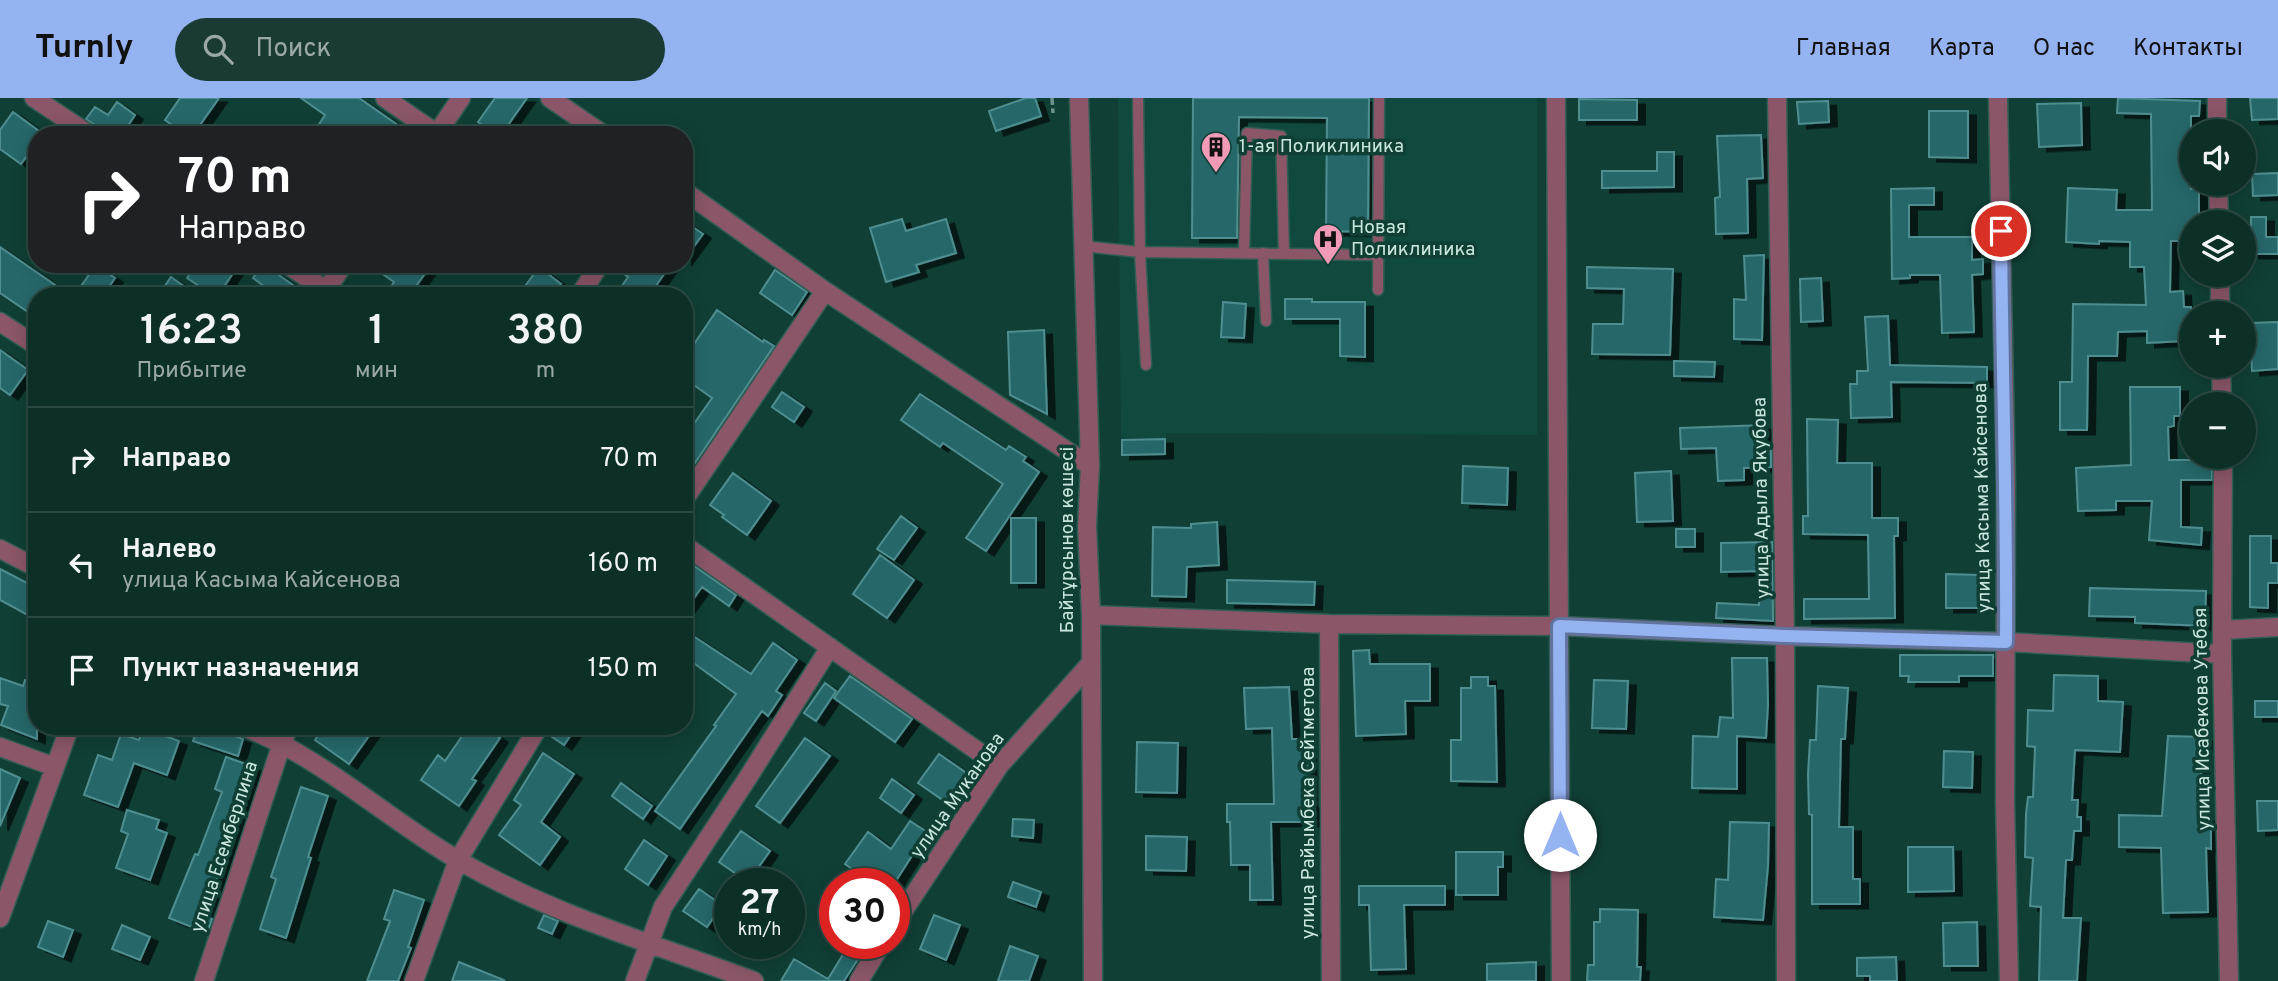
<!DOCTYPE html>
<html lang="ru">
<head>
<meta charset="utf-8">
<style>
	:root { --surface:#0c2f28; --page:#1a3b34; --text:#f1f3f6; --muted:#9aa9a8; --line:#2c4a45; --accent:#95b2f1 }
	body { margin:0; font-family:Overpass,sans-serif; background:var(--page); color:var(--text); height:100vh; display:flex; flex-direction:column; font-size:26px; white-space:nowrap }
	* { box-sizing:border-box; margin:0 }
	p { font-size:23px; color:var(--muted) }
	.icon { flex:none; width:38px; height:38px; fill:none; stroke:currentColor; stroke-width:2; stroke-linecap:round; stroke-linejoin:round }
	.map { position:relative; flex:1; overflow:hidden }
	.panel { position:absolute; left:28px; top:189px; width:665px; height:448px; display:flex; flex-direction:column; background:var(--surface); border-radius:28px; box-shadow:0 4px 18px #0003,0 0 0 2px var(--line) }
	.panel>* { flex:none }
	.top-card { position:absolute; left:28px; top:28px; width:665px; height:147px; border-radius:28px; box-shadow:0 4px 18px #0003,0 0 0 2px var(--line); background:#202124; color:#fff; overflow:hidden }
	.tools { position:absolute; left:2179px; top:21px; display:grid; gap:14px }
	.tools a { display:grid; place-items:center; width:77px; height:77px; border-radius:50%; background:var(--surface); box-shadow:0 4px 18px #0003,0 0 0 2px var(--line); font-size:35px }
	.speed { position:absolute; left:714px; top:770px; display:flex; gap:14px; font-size:35px; font-weight:700; text-align:center }
	.speed>* { display:grid; place-content:center; width:91px; height:91px; border-radius:50%; background:var(--surface); box-shadow:0 4px 18px #0003,0 0 0 2px var(--line); line-height:1 }
	.speed small { font-size:18px; font-weight:400 }
	.speed .limit { border:10px solid #d22; background:#fff; color:#111 }
	.pin { position:absolute; display:grid; place-items:center; width:60px; height:60px; color:#fff; margin:-30px; border:4px solid #fff; border-radius:50%; box-shadow:0 2px 7px #0007 }
	.me { position:absolute; width:77px; margin:-38px; rotate:0deg; stroke-linejoin:round; filter:drop-shadow(0 0 5px #0008) }
	.turn { display:flex; align-items:center; gap:24px; height:147px; padding:0 35px; font-size:32px }
	.turn .icon { width:91px; height:91px; stroke-width:2.5 }
	.turn b { display:block; font-size:49px; line-height:60px }
	.eta { display:flex; justify-content:space-evenly; align-items:center; height:119px; text-align:center }
	.eta b { font-size:42px; font-weight:600; line-height:49px }
	ul { padding:0; list-style:none }
	li { display:flex; align-items:center; gap:21px; height:105px; padding:0 35px; border-top:2px solid var(--line) }
	li div { flex:1 }
	li b { display:block; font-size:26px }
	li em { font-style:normal }
	header { display:flex; align-items:center; gap:42px; box-sizing:border-box; height:98px; padding:0 35px; background:var(--accent); color:#111 }
	header strong { font-size:33px }
	nav { display:flex; gap:38px; margin-inline-start:auto; font-size:24px }
	.search { width:490px; height:63px; background:var(--page); display:flex; align-items:center; gap:18px; box-sizing:border-box; padding:0 24px; border-radius:38px; color:var(--muted); font-size:26px }
	.map>svg:first-child { display:block }
	.built { fill:#104a3f }
	.building { fill:#28686a; stroke:#4f8e90; stroke-width:2; filter:url(#shadow) }
	.lines { fill:none; stroke-linecap:round; stroke-linejoin:round }
	.service-casing { stroke:#315d54; stroke-width:13 }
	.minor-casing { stroke:#315d54; stroke-width:21 }
	.path { stroke:#6c9289; stroke-width:3.5; stroke-dasharray:7 3.5; stroke-linecap:butt }
	.service { stroke:#8a5668; stroke-width:10 }
	.minor { stroke:#8a5668; stroke-width:18 }
	.route-casing { stroke:#61749d; stroke-width:18 }
	.route { stroke:#95b2f1; stroke-width:12 }
	.labels { text-anchor:middle; dominant-baseline:central; stroke-width:7; stroke-linejoin:round; paint-order:stroke }
	.poi-label { font-size:19px; fill:#c9e6de; stroke:#103f36; text-anchor:start }
	.street-label { font-size:19px; fill:#c9e6de; stroke:#103f36 }
</style>
</head>
<body>
<header>
<strong>Turnly</strong>
<div class="search"><svg class="icon" aria-label="search" viewBox="0 0 24 24"><circle cx="10" cy="10" r="6"/><path d="M15 15l6 6"/></svg>Поиск</div>
<nav><a>Главная</a><a>Карта</a><a>О нас</a><a>Контакты</a></nav>
</header>
<div class="map">
<svg width="2278" height="883" viewBox="0 0 2278 883">
	<defs>
		<filter id="shadow"><feDropShadow dx="8" dy="4.5" stdDeviation="0" flood-color="#0009"/></filter>
	</defs>
	<rect width="100%" height="100%" fill="#103f36"/>
	<path class="built" d="M1118 0H1537V337L1166 335V340H1121Z"/>
	<path class="building" d="M180 0H219L193 37H186L165 22Z
		M301 0H359L412 37H312L325 17Z
		M495 0H527L501 37H496L478 24Z
		M1026 0H1035L1041 18 996 33 989 13Z
		M1193 0H1369L1368 134 1326 133 1327 20 1239 19 1237 140H1192Z
		M2118 0 2200 3 2199 18H2191V91H2199V124H2191V143H2171L2170 194 2183 193 2184 209H2191V230H2183L2184 243 2147 245V233L2118 234 2117 258H2088L2087 332H2060V284H2072L2073 206 2146 207 2144 169H2130V144L2099 143V146L2066 144 2068 90 2117 92 2116 112H2152L2151 16 2117 15Z
		M2250 0H2278V21L2252 22Z
		M1579 1 1637 2V22H1579Z
		M1828 3 1829 24 1799 26 1797 4Z
		M117 4 135 17 122 37H109L86 21 95 9 108 17Z
		M2081 5 2082 47 2039 49 2037 6Z
		M1929 13H1968V60L1929 59Z
		M13 14 43 36 37 37V44L21 66 0 51V32Z
		M1761 37 1763 80 1747 81 1748 135 1716 136 1715 100 1720 99 1717 38Z
		M1657 54H1674V89L1602 90V73H1657Z
		M2278 75V97L2253 98 2252 76Z
		M1934 90V107H1909V139H1972V162L1983 161V176L1972 177 1974 234 1942 235 1940 177H1910V180L1892 181 1891 91Z
		M2251 119H2266V139H2278V156H2251Z
		M902 121 906 133 946 121 956 155 916 167 919 174 886 184 870 130Z
		M684 123 703 136 684 162Z
		M0 149 71 198H37V220L0 195Z
		M1764 157 1762 242 1734 241V201L1746 202 1744 158Z
		M196 166H239L218 198H214L187 180Z
		M263 166 293 187 285 198H277L253 180Z
		M392 166H432L409 198 392 187 394 184 384 177Z
		M611 166H671L649 198H615L628 179Z
		M96 167 115 180 103 198H74Z
		M539 169 561 186 552 198H518Z
		M1587 169 1673 171 1670 257 1592 256 1593 226H1623L1624 191 1587 190Z
		M775 172 807 194 792 217 760 195Z
		M171 179 185 189 178 198H158Z
		M1821 180 1823 223 1801 224 1800 181Z
		M1285 201H1312V204H1365V259L1340 258V221H1285Z
		M1223 204 1246 206 1244 240 1221 239Z
		M717 212 763 244 764 242 774 248 684 381V340L712 300 684 280V261Z
		M1888 218 1890 267 1987 269V285L1891 284 1892 319 1851 320 1850 286H1857V273H1868L1865 219Z
		M2278 224V271L2252 273 2250 225Z
		M1044 232 1047 316 1010 297 1008 234Z
		M0 252 28 272 10 297 0 290Z
		M1674 263 1715 264 1714 279 1674 278Z
		M2130 289H2180V318H2174V328L2168 329 2169 362H2212V382H2181V429L2202 430 2201 447 2149 442 2152 403H2116V412L2078 413 2076 370 2131 367Z
		M782 294 804 309 794 324 772 309Z
		M920 296 1006 352 1009 348 1026 359 1023 363 1039 374 986 453 966 440 1003 386 943 345 940 349 901 322Z
		M1807 321 1838 322 1837 365H1872V420H1898V438H1894L1895 520 1804 521V501H1869L1868 437 1803 436V418H1808Z
		M1765 327 1766 353H1771V369L1744 370V382L1718 383 1716 350 1681 351 1680 330Z
		M1165 341V356L1122 357V342Z
		M1463 368 1508 370 1507 407 1462 405Z
		M1671 373 1673 423 1637 424 1635 375Z
		M733 375 771 403 747 437 722 419 724 417 710 407Z
		M901 418 917 430 894 462 877 451Z
		M1011 420H1036V485H1011Z
		M1217 424 1219 467 1187 469 1186 499 1152 498 1153 429 1191 430V426Z
		M1676 431H1695V449H1676Z
		M2250 438H2271V465H2278V485H2268V510L2250 509Z
		M1772 444 1773 523 1716 520 1717 505 1759 507 1760 473 1721 474V445Z
		M880 457 914 482 887 520 853 496Z
		M684 461 736 497 729 508 702 489 684 514Z
		M0 471 37 490V522L0 502Z
		M1946 476 1980 477V510H1946Z
		M1227 482 1315 484 1314 507 1227 505Z
		M2090 490 2206 493 2205 528 2135 525V519L2089 518Z
		M684 532 751 576 773 545 797 562 776 593 782 597 768 618 762 613 680 731 655 713 716 628 714 627 736 596 684 558Z
		M1369 552 1370 566H1430V603H1405L1406 636 1356 638 1353 553Z
		M1900 557H1993V578H1959V584H1908L1909 578H1900Z
		M1732 560H1767L1768 606 1766 640 1737 638V691L1692 690 1693 638 1718 639 1720 619 1733 620Z
		M2054 577 2098 578V603L2123 604 2120 654 2075 652 2072 702H2078L2077 719H2081V733H2074L2072 762H2066L2063 820H2081L2077 883H2039L2041 809 2030 808 2033 760 2025 759 2026 716 2028 699H2033L2035 649 2027 648 2028 612 2053 613Z
		M850 578 912 621 895 644 834 600Z
		M1471 579H1488V588H1495L1497 684 1451 683V642H1461V590H1471Z
		M0 580 23 588 25 582 37 587V641L1 627 8 608 0 606Z
		M1594 582 1628 583 1626 631 1592 630Z
		M825 585 836 593 816 623 804 615Z
		M1818 588 1848 590 1845 641H1841L1839 729H1853V781H1860V806H1812V717L1809 716 1808 676 1810 642H1816Z
		M1289 589 1292 641H1308L1309 706H1315L1314 724H1271L1273 802H1250V767H1231L1230 724H1227V706H1274L1272 630 1246 631 1244 590Z
		M2255 603H2278V619H2255Z
		M198 628H207L243 641 238 658 193 643Z
		M324 628H376L349 666 315 642Z
		M469 628H482L500 640 472 681 476 683 459 708 421 682 438 657 445 663Z
		M550 628H577L564 647 548 636Z
		M143 630 179 643 167 677 134 665 118 709 84 697 98 657 112 662 121 636 139 642Z
		M2168 638 2204 639 2198 719H2211V751L2206 750 2208 814 2163 815 2161 750 2119 749V717L2162 718Z
		M805 640 830 658 780 725 756 708Z
		M1137 644 1178 645 1177 695 1136 694Z
		M1944 653 1973 654 1972 690 1943 689Z
		M543 655 574 676 541 724 560 739 540 767 499 737 521 707 514 702Z
		M939 656 968 676 947 705 918 685Z
		M226 659 254 669 240 711 243 712 203 817 212 821 207 835 169 820 195 756 198 757 222 694 215 691Z
		M0 671 20 680 0 728Z
		M892 681 914 697 901 715 880 700Z
		M621 685 652 708 643 721 612 698Z
		M301 689 328 698 308 759 311 760 286 840 260 831 276 781 271 779Z
		M2257 703H2278V732L2258 733Z
		M127 712 159 722 156 731 167 735 150 782 116 770 128 736 121 733Z
		M1013 721 1034 722 1033 740 1012 738Z
		M910 723 927 734 894 786H842L852 771 845 766 868 734 891 751Z
		M1730 724 1769 725 1768 768 1763 822 1714 819 1716 781 1728 782Z
		M741 733 770 753 748 784 719 764Z
		M1146 738 1187 739 1186 773 1146 772Z
		M644 742 667 758 648 787 625 771Z
		M1908 749H1953L1954 793 1908 794Z
		M1456 754H1503V769H1498V797H1456Z
		M1013 784 1041 794 1036 809 1008 799Z
		M1359 788H1445V807H1404L1406 871 1371 872 1369 807H1359Z
		M699 791 722 807 707 829 683 813Z
		M394 792 424 802 408 849 411 850 398 883H367L390 823 384 821Z
		M1600 811 1638 812 1637 869H1641L1640 883H1587L1588 867H1594V824H1600Z
		M544 817 558 823 552 836 538 830Z
		M934 817 960 827 946 862 920 851Z
		M48 823 73 832 63 859 38 849Z
		M1977 824 1978 868H1944L1943 825Z
		M122 827 150 839 140 862 112 851Z
		M1010 848 1038 858 1029 883H998Z
		M847 850 860 858 844 883H781L794 861 828 881Z
		M1896 859 1897 883H1870V878H1857V860Z
		M459 864 504 882 503 883H452Z
		M1536 864V883H1487V866Z"/>
	<g class="lines">
		<g class="service-casing">
			<path id="service" d="M1138 0 1140 154 1146 267
				M1082 148 1140 154 1377 157
				M1244 154 1247 35 1281 38 1284 155
				M1263 155 1266 223
				M1378 192 1379 0"/>
		</g>
		<g class="minor-casing">
			<path id="minor" d="M34 0 90 37
				M385 0 437 36
				M550 0 604 37
				M1079 0 1090 368 1087 428 1091 517 1093 883
				M1556 0 1561 883
				M1777 0 1785 538 1786 883
				M1998 0 2006 387 2005 704 2009 883
				M2217 0V33
				M436 37 461 0
				M2218 86 2219 124
				M684 93 825 193 1090 368
				M286 166 326 192
				M2220 177V215
				M322 198 344 166
				M579 198 600 166
				M0 224 37 248
				M2221 268 2222 306
				M2223 359 2222 556 2229 883
				M684 402 825 193
				M684 447 999 668
				M0 451 37 470
				M1091 517 1329 526 1559 528 1785 538 2006 544 2222 556
				M1329 526 1331 883
				M2222 532 2278 529
				M241 628C318 656 387 721 458 762 550 816 654 846 754 883
				M0 649 55 669
				M0 820 70 628
				M894 827 999 668 1090 566
				M204 883 282 645 289 628
				M414 883 458 762 539 628
				M635 883 663 809 747 681 830 549
				M859 883 882 845"/>
		</g>
		<path class="path" d="M1052 0 1053 15"/>
		<use href="#service" class="service"/>
		<use href="#minor" class="minor"/>
	</g>
	<g class="lines">
		<g class="route-casing">
			<path id="route" d="M1560 737 1559 528 1785 538 2006 544C2007 407 2002 270 2001 133"/>
		</g>
		<use href="#route" class="route"/>
	</g>
	<defs>
		<g id="building-pin" transform="scale(1.575)"><path d="M0 17L-7.5 6A9.5 9.5 0 1 1 7.5 6Z" fill="#f09ab7" stroke="#103f36"/><path d="M-4-6H4V6H1V3H-1V6H-4ZM-2.5-4.3h1.7v1.8h-1.7ZM.8-4.3h1.7v1.8H.8ZM-2.5-1h1.7V.8h-1.7ZM.8-1h1.7V.8H.8Z" fill="#111"/></g>
		<g id="hospital-pin" transform="scale(1.575)"><path d="M0 17L-7.5 6A9.5 9.5 0 1 1 7.5 6Z" fill="#f09ab7" stroke="#103f36"/><path d="M-5-5h3v3.5h4V-5h3V5h-3V1.5h-4V5h-3Z" fill="#111"/></g>
	</defs>
	<g fill-rule="evenodd">
		<use href="#building-pin" x="1216" y="49"/>
		<use href="#hospital-pin" x="1328" y="141"/>
	</g>
	<g class="labels">
		<g class="poi-label">
			<text x="1239" y="49">1-ая Поликлиника</text>
			<text x="1351" y="130">Новая<tspan x="1351" dy="22">Поликлиника</tspan></text>
		</g>
		<g class="street-label">
			<text transform="translate(1762 400) rotate(-91)">улица Адыла Якубова</text>
			<text transform="translate(1983 400) rotate(-91)">улица Касыма Кайсенова</text>
			<text transform="translate(1068 442) rotate(-90)">Байтұрсынов көшесі</text>
			<text transform="translate(2203 621) rotate(-91)">улица Исабекова Утебая</text>
			<text transform="translate(958 698) rotate(-55)">улица Муканова</text>
			<text transform="translate(1309 705) rotate(-90)">улица Райымбека Сейтметова</text>
			<text transform="translate(225 749) rotate(-72)">улица Есемберлина</text>
		</g>
	</g>
</svg>
<div class="tools">
<a><svg class="icon" aria-label="sound" viewBox="0 0 24 24"><path d="M4 9h4l5-4v14l-5-4H4zM17 9q2 3 0 6"/></svg></a>
<a><svg class="icon" aria-label="layers" viewBox="0 0 24 24"><path d="M12 4l9 5-9 5-9-5zM3 14l9 5 9-5"/></svg></a>
<a>+</a>
<a>−</a>
</div>
<div class="speed"><div>27<small>km/h</small></div><div class="limit">30</div></div>
<div class="pin" style="left:2001px;top:133px;background:#d93025"><svg class="icon" aria-label="arrive" viewBox="0 0 24 24"><path d="M6 21V4h12l-3 4 3 4H6"/></svg></div>
<svg class="me" style="left:1560px;top:737px" viewBox="-20 -20 40 40"><circle r="19" fill="#fff"/><path d="M0-13L10 11 0 6-10 11z" fill="#95b2f1"/></svg>
<div class="top-card">
<div class="turn"><svg class="icon" aria-label="right" viewBox="0 0 24 24"><path d="M7 20v-9h11M14 6l5 5-5 5"/></svg><div><b>70 m</b>Направо</div></div>
</div>
<section class="panel">
<div class="eta">
<div><b>16:23</b><p>Прибытие</p></div>
<div><b>1</b><p>мин</p></div>
<div><b>380</b><p>m</p></div>
</div>
<ul>
<li><svg class="icon" aria-label="right" viewBox="0 0 24 24"><path d="M7 20v-9h11M14 6l5 5-5 5"/></svg><div><b>Направо</b></div><em>70 m</em></li>
<li><svg class="icon" aria-label="left" viewBox="0 0 24 24"><path d="M17 20v-9H6M10 6l-5 5 5 5"/></svg><div><b>Налево</b><p>улица Касыма Кайсенова</p></div><em>160 m</em></li>
<li><svg class="icon" aria-label="arrive" viewBox="0 0 24 24"><path d="M6 21V4h12l-3 4 3 4H6"/></svg><div><b>Пункт назначения</b></div><em>150 m</em></li>
</ul>
</section>
</div>
</body>
</html>
